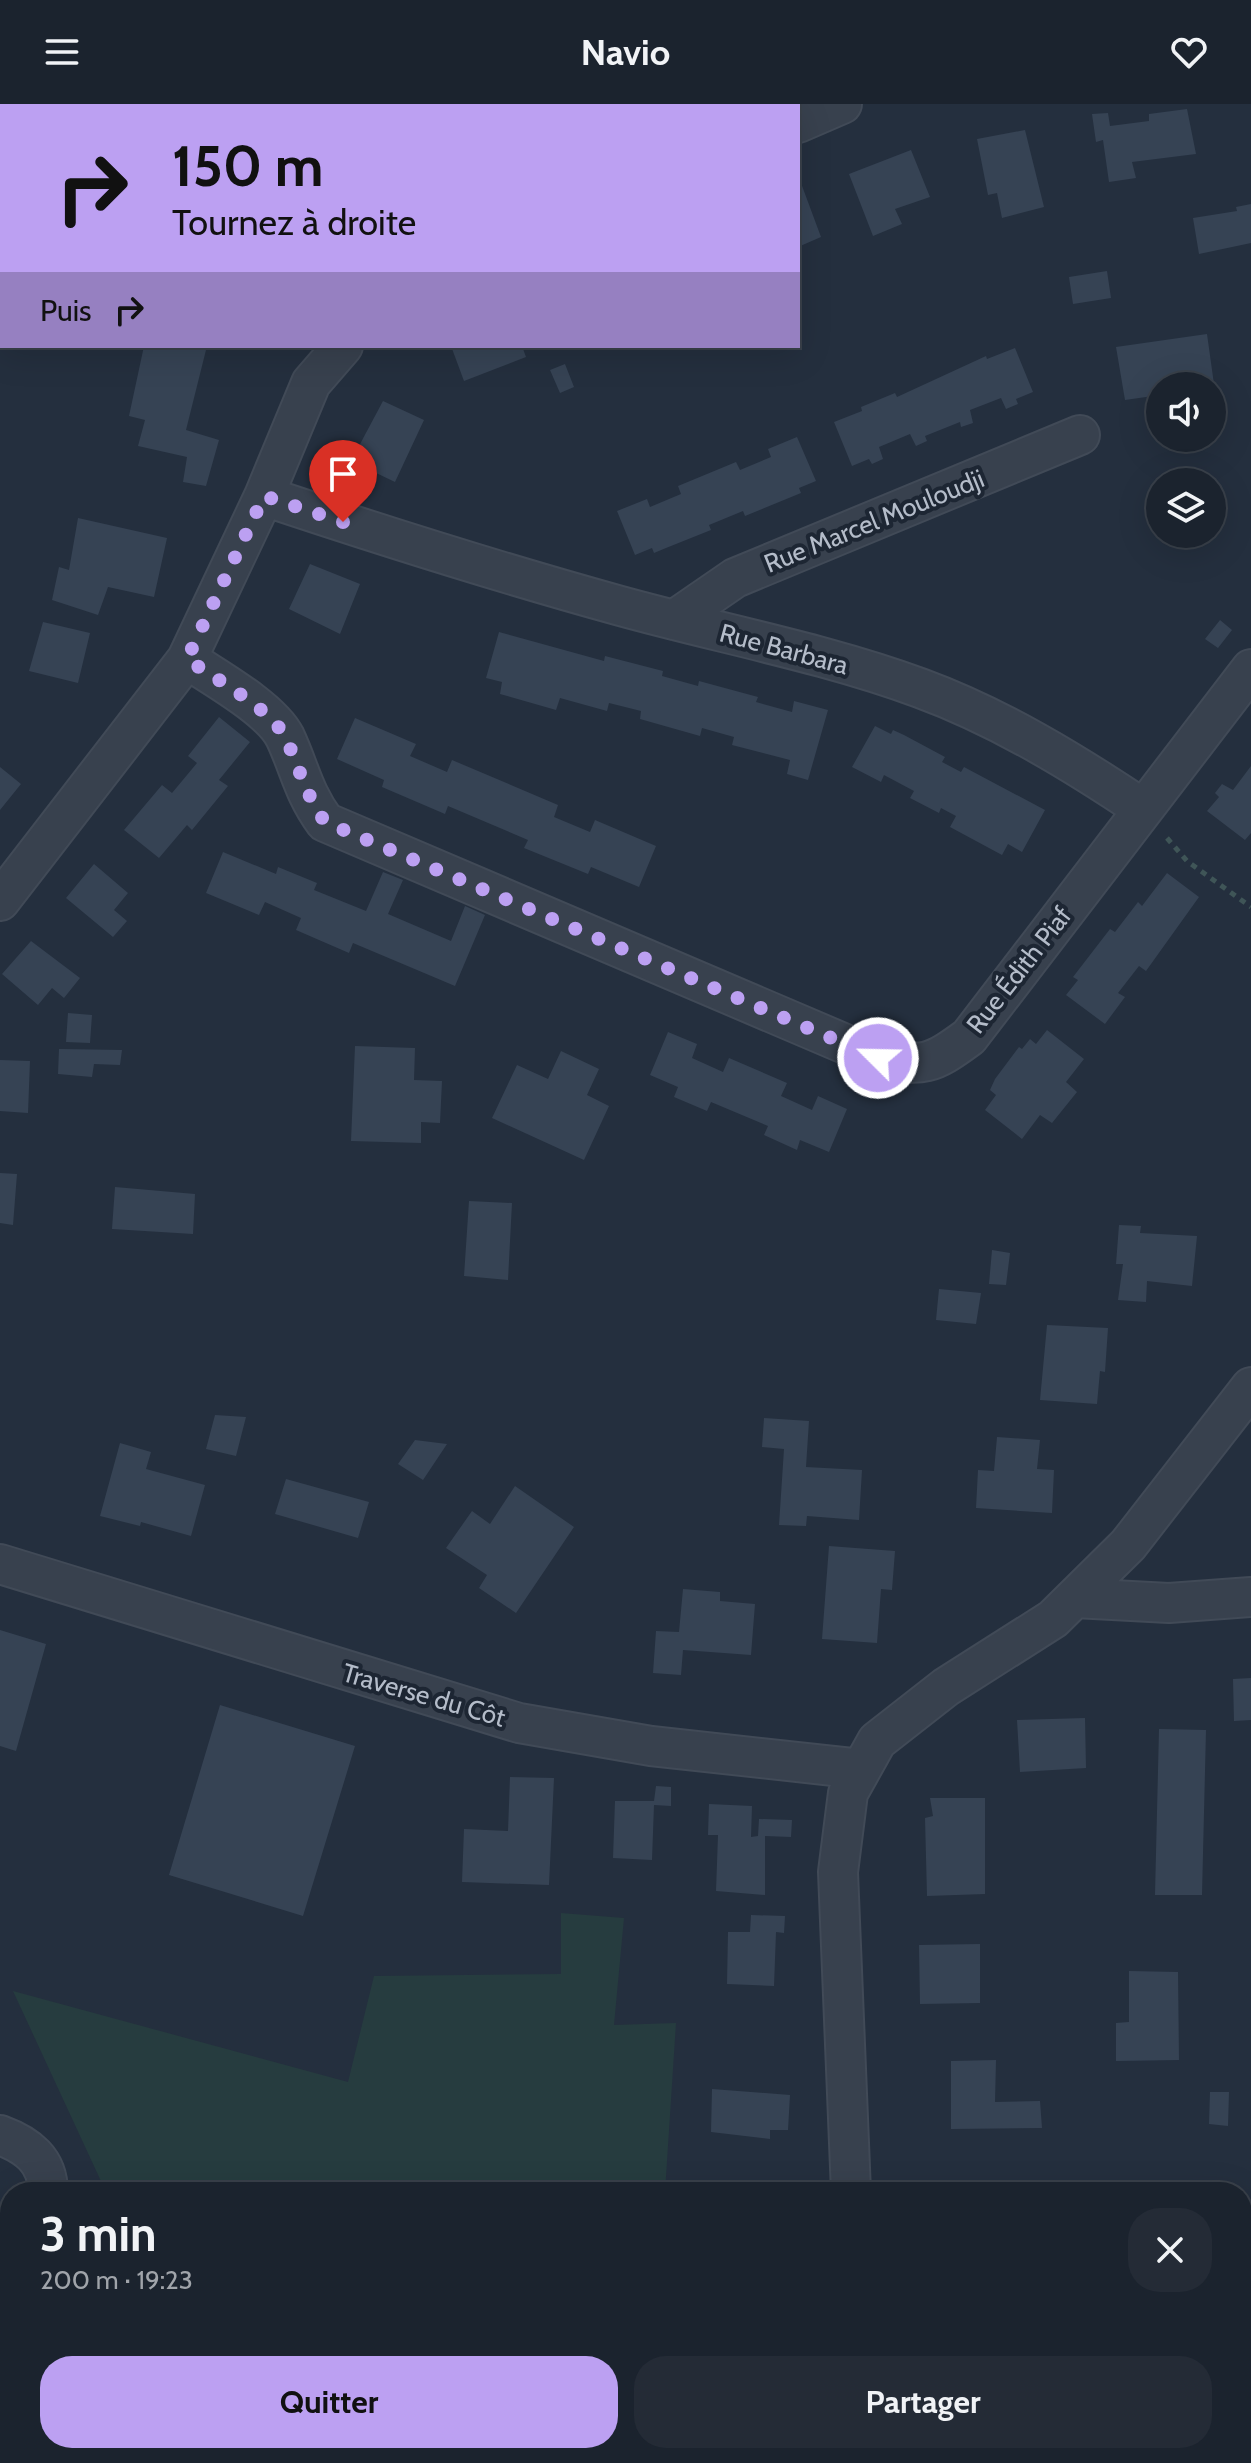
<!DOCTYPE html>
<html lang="fr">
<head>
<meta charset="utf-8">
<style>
	:root { --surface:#1b232e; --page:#242b36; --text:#f1f3f6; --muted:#a0a4aa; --line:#39404a; --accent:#bca0f2 }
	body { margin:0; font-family:Cabin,sans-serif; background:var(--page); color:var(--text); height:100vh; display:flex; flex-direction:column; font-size:30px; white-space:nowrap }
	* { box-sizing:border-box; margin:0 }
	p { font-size:26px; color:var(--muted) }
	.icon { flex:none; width:44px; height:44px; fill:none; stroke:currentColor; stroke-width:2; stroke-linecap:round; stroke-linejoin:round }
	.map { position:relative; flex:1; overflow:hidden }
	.sheet { position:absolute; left:0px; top:2078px; width:1252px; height:282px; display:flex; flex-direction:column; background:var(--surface); border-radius:32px 32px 0 0; box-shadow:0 8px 32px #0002,0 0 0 2px var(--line) }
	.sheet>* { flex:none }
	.hud { position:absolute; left:0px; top:0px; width:800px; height:244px; box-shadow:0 8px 32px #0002,0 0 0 2px var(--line); background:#bca0f2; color:#111; overflow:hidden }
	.controls { position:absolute; left:1146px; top:268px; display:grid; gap:16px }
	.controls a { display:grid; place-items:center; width:80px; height:80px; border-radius:50%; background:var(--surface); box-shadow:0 8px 32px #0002,0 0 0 2px var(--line); font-size:40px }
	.pin { position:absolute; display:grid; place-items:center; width:68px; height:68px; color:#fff; margin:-82px -34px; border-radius:50% 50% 50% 0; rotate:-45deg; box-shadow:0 0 8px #0007 }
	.pin .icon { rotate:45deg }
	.me { position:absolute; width:88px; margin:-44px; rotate:293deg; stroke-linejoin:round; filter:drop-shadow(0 0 6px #0008) }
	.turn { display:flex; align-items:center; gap:28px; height:168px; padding:0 40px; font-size:36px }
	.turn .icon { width:104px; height:104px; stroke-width:2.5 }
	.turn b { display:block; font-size:56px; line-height:68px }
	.then { display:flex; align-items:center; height:76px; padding:0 40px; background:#0003; gap:16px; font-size:30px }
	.round { display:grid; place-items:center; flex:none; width:84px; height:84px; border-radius:32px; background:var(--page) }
	.summary { display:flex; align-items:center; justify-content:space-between; height:136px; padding:0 40px }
	h1 { font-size:48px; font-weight:800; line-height:60px }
	.action { display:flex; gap:16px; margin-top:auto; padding:16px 40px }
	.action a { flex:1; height:92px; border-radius:32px; background:var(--accent); color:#111; font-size:32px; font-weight:800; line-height:92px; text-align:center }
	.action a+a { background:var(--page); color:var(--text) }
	header { display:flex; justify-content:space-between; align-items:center; height:104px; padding:0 40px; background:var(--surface); font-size:36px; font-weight:800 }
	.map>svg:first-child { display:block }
	.green { fill:#263c3f }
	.building { fill:#364354 }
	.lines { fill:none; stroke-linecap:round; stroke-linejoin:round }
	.minor-casing { stroke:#414a57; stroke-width:42 }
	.path { stroke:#3f5557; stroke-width:5; stroke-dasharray:6 6; stroke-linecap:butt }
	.minor { stroke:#38414e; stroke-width:38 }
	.route { stroke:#bca0f2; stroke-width:14; stroke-dasharray:0 25.2 }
	.labels { text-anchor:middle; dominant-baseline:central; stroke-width:8; stroke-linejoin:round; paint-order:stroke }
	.street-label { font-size:26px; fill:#b4bcc9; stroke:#1d2633 }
</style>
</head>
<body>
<header><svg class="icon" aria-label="menu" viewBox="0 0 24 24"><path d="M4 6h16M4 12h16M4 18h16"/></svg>Navio<svg class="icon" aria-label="heart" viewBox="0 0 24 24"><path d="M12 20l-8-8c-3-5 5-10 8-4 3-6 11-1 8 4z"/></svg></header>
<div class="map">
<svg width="1251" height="2359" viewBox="0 0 1251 2359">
	<rect width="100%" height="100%" fill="#242f3e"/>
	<path class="green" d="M561 1809 624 1814 614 1921 676 1919 665 2088H106L13 1887 348 1978 374 1872 561 1870Z
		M10 2157V2279L0 2280V2159Z
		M83 2350H829V2359H86Z"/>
	<path class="building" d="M1187 5 1196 50 1132 58 1136 74 1109 78 1103 36 1096 38 1092 10 1108 9 1110 22 1149 17V10Z
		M1025 26 1044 103 1002 114 997 89 988 91 977 35Z
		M911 46 930 93 895 105 902 120 873 132 849 70Z
		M798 71 821 133 798 143Z
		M1251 100V139L1199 150 1193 114 1237 107 1236 103Z
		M1107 167 1111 194 1073 200 1069 173Z
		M1207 230 1218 309 1212 310V282H1160V291L1125 296 1116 243Z
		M144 242H207L186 326 219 336 206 382 183 378 187 353 138 342 145 316 129 312Z
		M451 242H522L526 253 464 277Z
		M1015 244 1033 288 1016 295 1018 300 1006 305 1001 294 970 306 973 319 961 323 960 318 925 332 927 337 916 342 910 330 879 343 883 355 872 360 869 355 852 362 834 318 862 307 861 303 895 289 897 293 986 252 987 255Z
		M565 260 574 283 560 289 550 266Z
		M383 297 424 316 395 378 351 357Z
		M797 333 816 377 799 384 801 389 745 412 743 407 709 421 711 426 666 444 654 449 652 444 635 451 617 407 647 395 650 403 681 390 678 382 736 358 740 366 771 353 768 345Z
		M78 414 167 434 154 493 108 483 98 511 52 496 59 463 69 466Z
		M310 460 360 480 340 530 289 505Z
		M1220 516 1232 526 1218 544 1205 535Z
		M43 518 90 529 78 579 29 567Z
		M499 528 604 557 605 552 663 567 662 572 698 582 699 577 758 593 756 598 792 608 794 597 828 606 808 676 787 670 790 656 732 641 734 633 702 624 700 632 640 615 641 607 609 599 607 607 560 594 556 606 500 590 502 578 486 574Z
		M219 613 250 638 219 676 228 682 192 726 187 721 159 754 124 726 162 681 172 689 197 659 188 652Z
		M355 614 416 640 410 652 447 668 452 656 558 701 554 713 590 728 595 716 656 742 639 783 591 763 588 770 524 744 528 736 448 702 445 710 382 683 384 676 337 655Z
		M875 622 891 630 893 626 904 631 945 653 942 658 961 668 964 663 1045 706 1022 748 1008 740 1002 751 950 723 956 712 941 704 939 709 910 694 914 687 884 671 881 678 852 663Z
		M1251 662V729L1245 736 1207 707 1219 693 1215 689 1222 680 1233 686Z
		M0 663 21 680 0 706Z
		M223 748 276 770 278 763 317 779 314 786 366 807 383 768 403 776 388 810 451 837 465 802 485 811 455 882 353 839 349 849 296 826 301 814 265 798 259 811 206 789Z
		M94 760 128 789 114 806 127 817 113 833 66 794Z
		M1167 769 1199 793 1146 867 1139 862 1118 889 1125 893 1105 920 1066 891 1078 876 1073 873 1110 825 1115 828 1138 798 1142 802Z
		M31 837 80 874 64 894 52 884 38 901 2 870Z
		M68 909 92 911 90 939 66 938Z
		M1047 926 1084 955 1066 978 1077 988 1052 1019 1040 1011 1022 1035 985 1006 996 991 990 986 995 975 1019 943 1022 945 1030 935 1036 940Z
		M668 928 697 940 692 954 723 968 729 954 787 979 781 992 812 1006 818 992 847 1005 829 1048 800 1036 797 1046 764 1031 768 1022 711 998 707 1007 674 993 678 983 650 971Z
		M355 942 415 944 414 976 442 977 440 1019 421 1018V1039L351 1037Z
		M59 945 122 946 120 961 94 960 92 973 58 970Z
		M561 947 599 965 587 991 609 1002 584 1056 492 1014 517 961 548 975Z
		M0 956 30 957 28 1009 0 1007Z
		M0 1069 17 1070 13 1121 0 1119Z
		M115 1083 195 1090 193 1130 112 1125Z
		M469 1097 512 1099 508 1176 464 1172Z
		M1119 1121 1141 1122 1140 1129 1197 1132 1192 1182 1147 1177 1146 1198 1118 1196 1123 1160H1116Z
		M992 1146 1010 1149 1006 1181 989 1180Z
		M939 1185 981 1189 976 1220 936 1216Z
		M1047 1221 1108 1224 1105 1268 1100 1267 1097 1300 1040 1296Z
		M215 1311 246 1313 236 1352 206 1345Z
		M764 1314 809 1317 806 1363 862 1366 859 1416 807 1412 806 1422 779 1421 784 1345 762 1343Z
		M997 1333 1040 1336 1037 1365 1054 1366 1052 1409 976 1404 978 1366 994 1367Z
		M415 1336 447 1340 423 1376 398 1360Z
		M120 1339 151 1348 146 1365 205 1381 191 1432 141 1418 140 1422 100 1412Z
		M286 1375 369 1398 358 1434 275 1410Z
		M515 1382 574 1423 516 1509 479 1484 487 1471 446 1444 472 1407 490 1420Z
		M829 1442 895 1447 892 1486 881 1485 877 1539 822 1535Z
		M683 1485 720 1488V1497L755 1500 751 1551 683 1546 681 1571 653 1569 656 1527 679 1528Z
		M0 1526 46 1540 16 1647 0 1642Z
		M1251 1574V1616L1234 1617 1233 1575Z
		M220 1601 355 1642 303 1812 169 1771Z
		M1085 1614 1086 1664 1020 1668 1017 1616Z
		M1159 1625 1206 1626 1202 1791H1155Z
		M510 1673 554 1674 549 1781 462 1778 464 1725 508 1727Z
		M656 1682 671 1683V1702L654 1701 652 1756 613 1754 615 1697H654Z
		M930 1694H985V1790L927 1792 925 1714 933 1712Z
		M709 1700 752 1702 751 1733 758 1732 759 1715 792 1716 791 1733 765 1732V1791L716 1787 718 1731H708Z
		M751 1811 785 1812 784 1829 776 1828 774 1882 727 1880 728 1828H750Z
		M980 1840V1899L920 1900 919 1841Z
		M1129 1867 1178 1868 1179 1956 1116 1957V1919L1129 1918Z
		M996 1956 995 1998 1040 1997 1042 2024 951 2025V1957Z
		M712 1985 790 1991 788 2026H770V2035L711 2028Z
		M1210 1988H1229L1228 2022 1209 2020Z
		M947 2079 1012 2080V2083L1044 2085V2088H948Z
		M1242 2106 1251 2107V2201L1242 2200Z
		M10 2309V2350H55V2359H0V2310Z
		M965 2350 1029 2351 1028 2359H964Z"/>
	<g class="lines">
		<g class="minor-casing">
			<path id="minor" d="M798 19 842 0
				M264 392C381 431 498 468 617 501 717 529 822 548 920 584 999 613 1073 658 1143 705
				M674 516 735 474 1080 331
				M187 555C215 574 270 604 285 633 300 665 303 688 325 718L878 954C924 963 931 961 969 933L1251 565
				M0 797 187 555 264 392 311 279 343 242
				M0 1460 519 1619 651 1642 861 1665
				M1075 1494 1169 1499 1251 1493
				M0 2031C27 2041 48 2056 48 2088
				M851 2088 838 1768 848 1689 877 1637 946 1583 1053 1515 1128 1441 1251 1283
				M0 2129 10 2130
				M863 2350 864 2359"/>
		</g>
		<path class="path" d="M1167 734 1187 757 1251 803"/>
		<use href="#minor" class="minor"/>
	</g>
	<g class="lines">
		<path class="route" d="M343 418 264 392 187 555C215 575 270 604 285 633 300 664 304 688 325 718L878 954"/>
	</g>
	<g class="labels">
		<g class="street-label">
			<text transform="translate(874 417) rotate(-22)">Rue Marcel Mouloudji</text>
			<text transform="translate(784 545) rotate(15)">Rue Barbara</text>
			<text transform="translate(1019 866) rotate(-52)">Rue Édith Piaf</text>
			<text transform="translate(424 1591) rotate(16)">Traverse du Côt</text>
		</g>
	</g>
</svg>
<div class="controls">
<a><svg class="icon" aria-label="sound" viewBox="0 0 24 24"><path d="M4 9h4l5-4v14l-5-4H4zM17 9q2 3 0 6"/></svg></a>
<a><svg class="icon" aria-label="layers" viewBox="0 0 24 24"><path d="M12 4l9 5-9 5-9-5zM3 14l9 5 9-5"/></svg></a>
</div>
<div class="pin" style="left:343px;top:418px;background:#d93025"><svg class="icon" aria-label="arrive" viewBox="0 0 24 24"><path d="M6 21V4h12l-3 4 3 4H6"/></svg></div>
<svg class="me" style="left:878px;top:954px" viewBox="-20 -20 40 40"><circle r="17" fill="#bca0f2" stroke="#fff" stroke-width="3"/><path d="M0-11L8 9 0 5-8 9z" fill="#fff"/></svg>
<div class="hud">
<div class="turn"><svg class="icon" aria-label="right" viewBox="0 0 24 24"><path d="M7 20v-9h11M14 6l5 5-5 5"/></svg><div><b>150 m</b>Tournez à droite</div></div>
<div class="then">Puis<svg class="icon" aria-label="right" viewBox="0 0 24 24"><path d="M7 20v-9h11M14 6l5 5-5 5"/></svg></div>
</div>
<section class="sheet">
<div class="summary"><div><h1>3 min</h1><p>200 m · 19:23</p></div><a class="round"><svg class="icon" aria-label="close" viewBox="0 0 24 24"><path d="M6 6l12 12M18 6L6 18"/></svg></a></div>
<div class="action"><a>Quitter</a><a>Partager</a></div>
</section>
</div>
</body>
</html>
